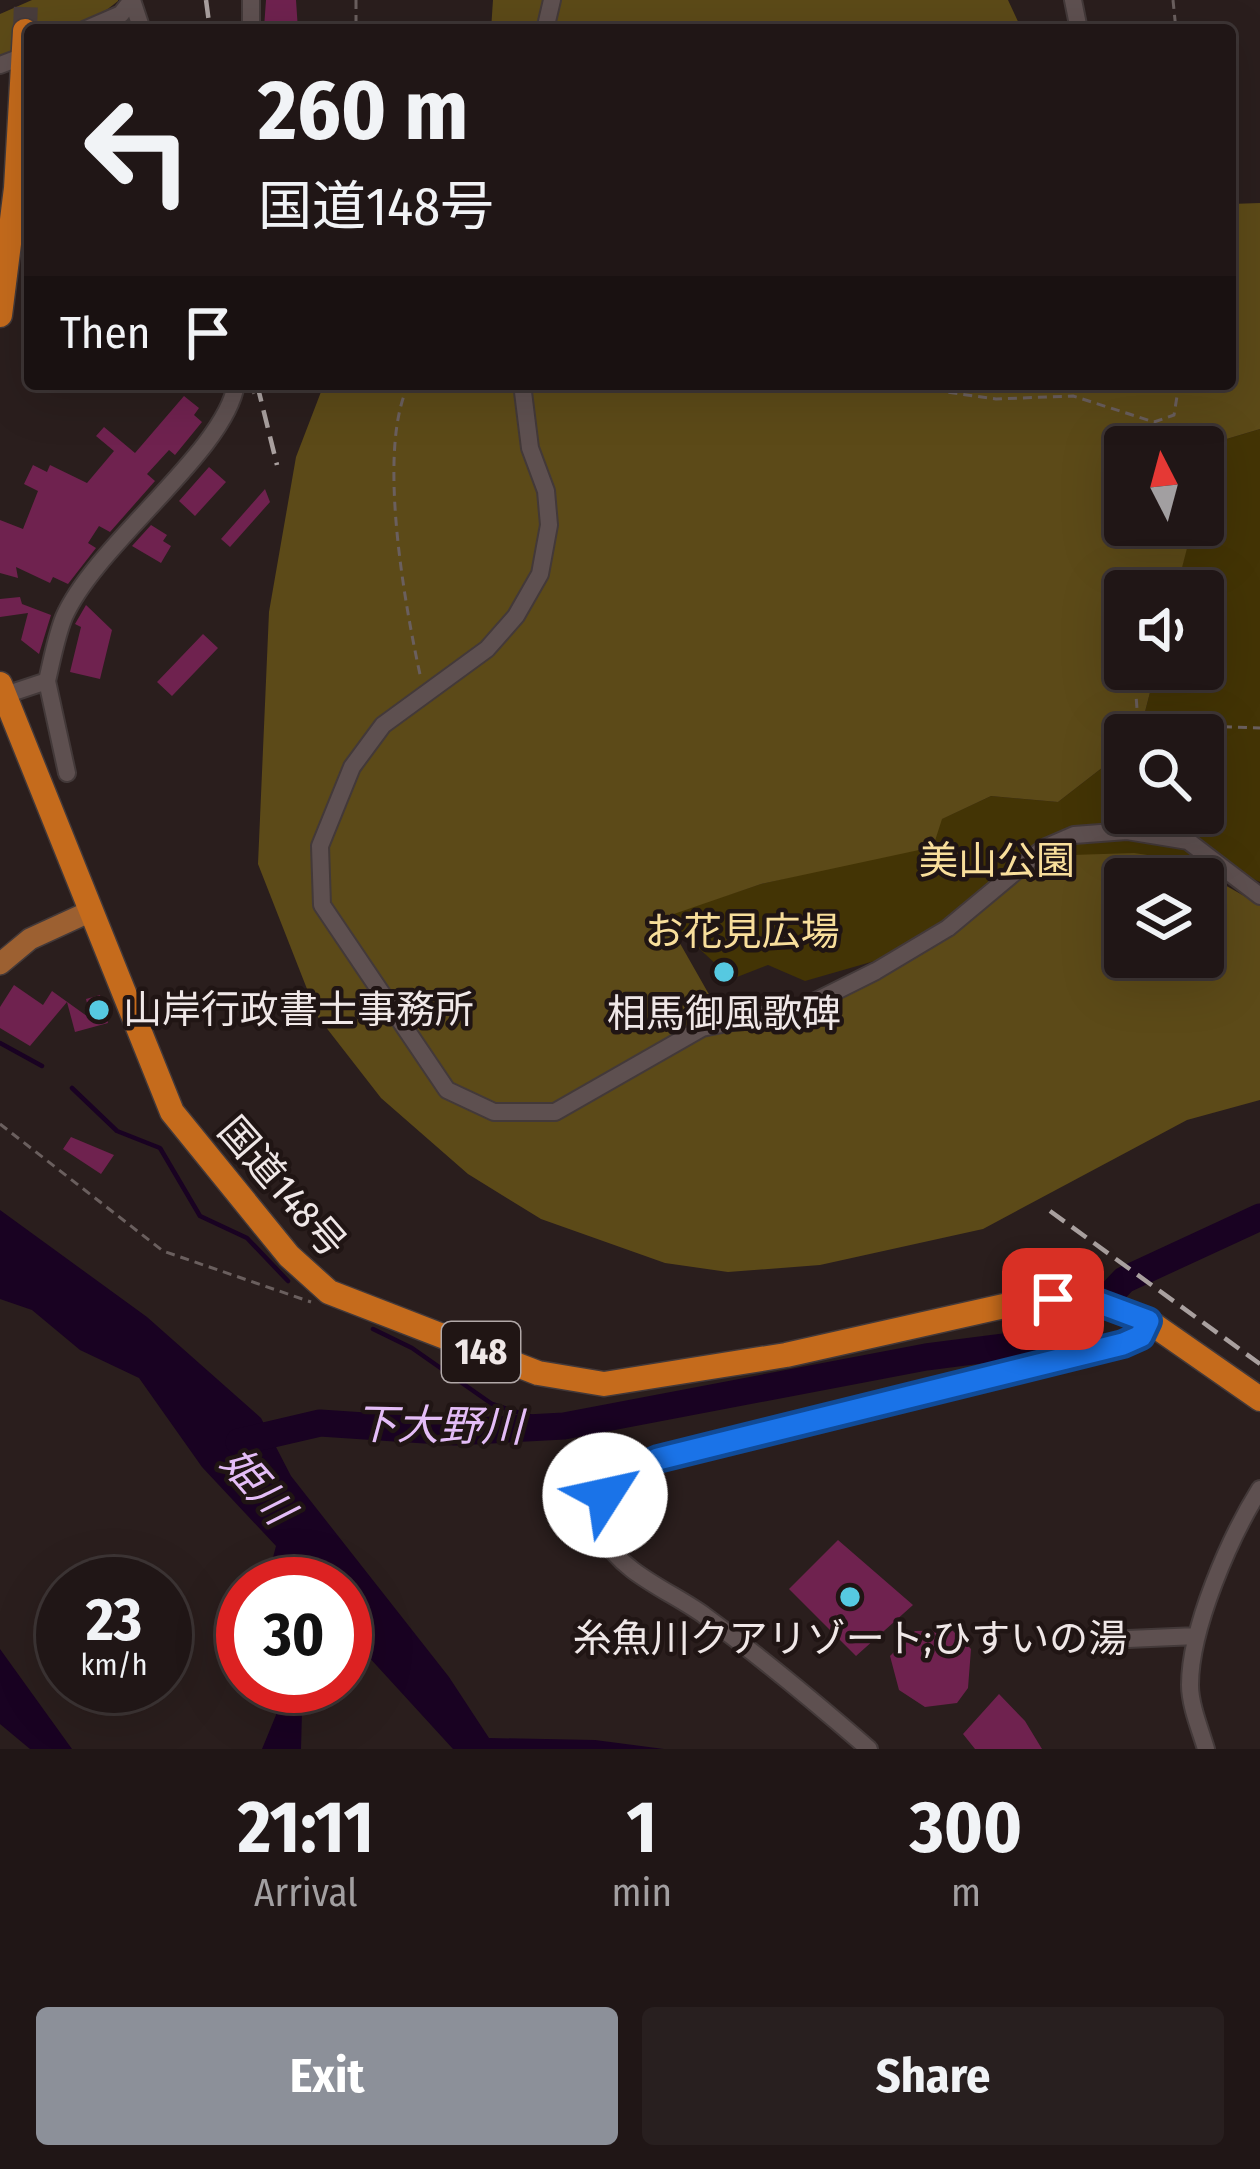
<!DOCTYPE html>
<html lang="en">
<head>
<meta charset="utf-8">
<style>
	:root { --surface:#201616; --page:#281f1f; --text:#f1f3f6; --muted:#a29fa1; --line:#3d3535; --accent:#8c9099 }
	body { margin:0; font-family:"Fira Sans Condensed","Noto Sans JP",sans-serif; background:var(--page); color:var(--text); height:100vh; display:flex; flex-direction:column; font-size:45px; white-space:nowrap }
	* { box-sizing:border-box; margin:0 }
	p { font-size:39px; color:var(--muted) }
	.icon { flex:none; width:66px; height:66px; fill:none; stroke:currentColor; stroke-width:2; stroke-linecap:round; stroke-linejoin:round }
	.map { position:relative; height:1749px; overflow:hidden }
	.sheet { display:flex; flex-direction:column; background:var(--surface); flex:1 }
	.sheet>* { flex:none }
	.hud { position:absolute; left:24px; top:24px; width:1212px; height:366px; border-radius:12px; box-shadow:0 12px 48px #0002,0 0 0 3px var(--line); background:#201616; color:var(--text); overflow:hidden }
	.needle { width:78px; rotate:354deg }
	.fabs { position:absolute; left:1104px; top:426px; display:grid; gap:24px }
	.fabs a { display:grid; place-items:center; width:120px; height:120px; border-radius:12px; background:var(--surface); box-shadow:0 12px 48px #0002,0 0 0 3px var(--line); font-size:60px }
	.speed { position:absolute; left:36px; top:1557px; display:flex; gap:24px; font-size:60px; font-weight:700; text-align:center }
	.speed>* { display:grid; place-content:center; width:156px; height:156px; border-radius:50%; background:var(--surface); box-shadow:0 12px 48px #0002,0 0 0 3px var(--line); line-height:1 }
	.speed small { font-size:30px; font-weight:400 }
	.speed .limit { border:18px solid #d22; background:#fff; color:#111 }
	.pin { position:absolute; display:grid; place-items:center; width:102px; height:102px; color:#fff; margin:-51px; border-radius:24px; box-shadow:0 6px 18px #0006 }
	.me { position:absolute; width:132px; margin:-66px; rotate:55deg; stroke-linejoin:round; filter:drop-shadow(0 0 9px #0008) }
	.turn { display:flex; align-items:center; gap:42px; height:252px; padding:0 36px; font-size:54px }
	.turn .icon { width:156px; height:156px; stroke-width:2.5 }
	.turn b { display:block; font-size:84px; line-height:102px }
	.then { display:flex; align-items:center; height:114px; padding:0 36px; background:#0003; gap:24px; font-size:45px }
	.eta { display:flex; justify-content:space-evenly; align-items:center; height:204px; text-align:center }
	.eta b { font-size:72px; font-weight:700; line-height:84px }
	.button { display:flex; gap:24px; margin-top:auto; padding:24px 36px }
	.button a { flex:1; height:138px; border-radius:12px; background:var(--accent); color:#fff; font-size:48px; font-weight:700; line-height:138px; text-align:center }
	.button a+a { background:var(--page); color:var(--text) }
	.map>svg:first-child { display:block }
	.green { fill:#433405 }
	.forest { fill:#5c4a18; fill-rule:evenodd }
	.water { fill:#190222 }
	.lines { fill:none; stroke-linecap:round; stroke-linejoin:round }
	.stream { stroke:#190222; stroke-width:4.5 }
	.river { stroke:#190222; stroke-width:27 }
	.building { fill:#6f224f }
	.highway-tunnel { stroke:#483c3b; stroke-width:24; stroke-dasharray:24 12; stroke-linecap:butt }
	.minor-casing { stroke:#433939; stroke-width:20 }
	.major-casing { stroke:#433939; stroke-width:24 }
	.highway-casing { stroke:#433939; stroke-width:27 }
	.path { stroke:#6a5f5e; stroke-width:3; stroke-dasharray:9 6; stroke-linecap:butt }
	.minor { stroke:#5e5050; stroke-width:16 }
	.major { stroke:#9c6031; stroke-width:21 }
	.highway { stroke:#c56b1c; stroke-width:24 }
	.rail { stroke:#a9a09f; stroke-width:4.5; stroke-dasharray:18 9; stroke-linecap:butt }
	.route-casing { stroke:#114b97; stroke-width:30 }
	.route { stroke:#1a73e8; stroke-width:21 }
	.poi-dot { fill:#56c9e1; stroke:#201514; stroke-width:4.5 }
	.labels { text-anchor:middle; dominant-baseline:central; stroke-width:9; stroke-linejoin:round; paint-order:stroke }
	.shield { fill:#201514; stroke:#b1a8a8; stroke-width:3 }
	.shield-label { font-size:36px; font-weight:bold; fill:#efe7e7 }
	.park-label { font-size:39px; fill:#f8de9b; stroke:#201514 }
	.poi-label { font-size:39px; fill:#efe7e7; stroke:#201514 }
	.street-label { font-size:39px; fill:#efe7e7; stroke:#201514 }
	.water-label { font-size:42px; font-style:italic; fill:#e4bdf7; stroke:#201514 }
</style>
</head>
<body>
<div class="map">
<svg width="1260" height="1749" viewBox="0 0 1260 1749">
	<rect width="100%" height="100%" fill="#2a1e1d"/>
	<path class="green" d="M1260 429V882L1216 862 1158 879H1125V889L805 981 768 965 732 979 664 916 761 884 842 865 991 796 1058 802 1125 750V813H1203V735H1139L1156 669H1203V591H1176L1192 525H1203V483L1213 443Z"/>
	<path class="forest" d="M32 0H118V1C89 25 67 30 30 30V46L0 58V14Z
		M493 0H1008L1022 30H491Z
		M1260 203V429L1213 443 1203 484V447H1125V525H1193L1176 591H1125V669H1156L1139 735H1125V750L1058 802 991 796 942 819 933 847 761 884 665 917 719 1012 748 1022 794 1015 1035 866 1072 855 1134 853 1181 860 1260 905V1100L1187 1120 983 1229 820 1265 728 1272 665 1263 541 1219 468 1174 381 1098 318 1017 258 864 269 612 296 457 324 384H1230V204ZM1125 879H1203V957H1125Z"/>
	<path class="water" d="M0 1210 147 1317 261 1418 291 1476 449 1677 489 1738 595 1740 664 1749H453L345 1631V1584H310L284 1559 279 1584H266L276 1546 202 1467 139 1378 80 1350 32 1310 0 1299Z
		M0 1649 72 1749H30L0 1724Z
		M275 1686H310L302 1712 301 1749H262L276 1715Z"/>
	<g class="lines">
		<path class="stream" d="M0 1043 42 1066
			M72 1088 117 1131 160 1148 200 1216 247 1238 288 1281
			M373 1329 412 1348 492 1404 560 1426"/>
		<path class="river" d="M239 1442 320 1423 455 1432 564 1426 926 1357 1058 1340 1073 1334 1124 1280 1260 1217"/>
	</g>
	<path class="building" d="M266 0H296L298 30 264 28Z
		M184 396 199 408 194 415 202 422 175 455 169 450 147 474 155 481 110 532 99 526 88 543 96 548 68 584 53 577 50 583 16 567 18 578 0 573V520L23 529 38 491 24 484 33 465 47 472 50 465 87 483 114 451 96 436 104 427 135 453Z
		M209 467 226 482 195 516 179 501Z
		M265 489 270 502 230 547 221 539Z
		M151 525 167 535 163 541 171 546 161 563 132 546Z
		M20 597 22 604 51 615 39 654 21 640 28 613 0 617V599Z
		M86 605 112 630 100 679 70 672 81 627 75 624Z
		M203 634 218 648 172 696 157 682Z
		M14 985 43 1005 52 991 91 1019 86 999 100 995 108 1023 75 1032 67 1002 30 1046 0 1028V1007Z
		M71 1137 114 1155 101 1174 63 1149Z
		M838 1540 913 1605 856 1656 789 1589Z
		M952 1630 971 1649 968 1688 957 1703 925 1707 899 1690 890 1656 915 1631Z
		M999 1694 1025 1721 1042 1749H975L963 1734Z"/>
	<g class="lines">
		<path class="highway-tunnel" d="M25 31 26 0"/>
		<g class="minor-casing">
			<path id="minor" d="M132 0 142 30
				M251 0V30
				M1073 0 1079 30
				M84 30 121 14 132 0
				M545 30 552 0
				M0 65 29 54
				M522 384 530 448 546 491 549 525 540 574 516 616 487 649 383 725 352 767 320 846 322 905 447 1090 494 1112H555L702 1028 802 1008 876 971 948 928 1044 848 1074 835 1127 831 1188 841 1260 896
				M47 681 67 773
				M5 695 47 681C52 660 56 637 64 617 96 544 226 451 236 384
				M1128 1639 1197 1636
				M869 1749C816 1703 762 1658 705 1616 676 1594 619 1572 605 1538 587 1495 625 1473 658 1458L1123 1344 1141 1336 1148 1321
				M1206 1749C1200 1729 1190 1705 1190 1685 1190 1628 1230 1537 1260 1489"/>
		</g>
		<g class="major-casing">
			<path id="major" d="M0 964 30 939 91 911"/>
		</g>
		<g class="highway-casing">
			<path id="highway" d="M0 315 16 188 25 31
				M0 684 172 1112 289 1256 329 1292 538 1373 604 1384 786 1355 1031 1300H1087L1148 1321 1260 1399"/>
		</g>
		<path class="path" d="M356 0V30
			M1173 0 1176 30
			M409 384C376 448 405 607 421 679
			M582 384 648 390 667 384
			M889 384 996 399 1073 396 1154 422 1174 415 1179 384
			M252 393 274 384
			M1134 669 1139 735
			M1180 735 1199 726 1260 728
			M0 1124 163 1251 311 1302"/>
		<use href="#minor" class="minor"/>
		<use href="#major" class="major"/>
		<use href="#highway" class="highway"/>
		<path class="rail" d="M206 0 210 30
			M257 384 277 465
			M1050 1211 1260 1364"/>
	</g>
	<g class="lines">
		<g class="route-casing">
			<path id="route" d="M605 1495 630 1471 658 1459 1123 1344 1141 1336 1148 1321 1097 1302 1053 1299"/>
		</g>
		<use href="#route" class="route"/>
	</g>
	<g class="poi-dot">
		<circle cx="724" cy="972" r="12"/>
		<circle cx="99" cy="1010" r="12"/>
		<circle cx="850" cy="1597" r="12"/>
	</g>
	<g class="labels">
		<rect class="shield" x="442" y="1322" width="78" height="60" rx="9"/>
		<g class="shield-label">
			<text x="481" y="1352">148</text>
		</g>
		<g class="park-label">
			<text x="997" y="861">美山公園</text>
			<text x="742" y="932">お花見広場</text>
		</g>
		<g class="poi-label">
			<text x="123" y="1010" text-anchor="start">山岸行政書士事務所</text>
			<text x="724" y="1014">相馬御風歌碑</text>
			<text x="850" y="1639">糸魚川クアリゾート;ひすいの湯</text>
		</g>
		<g class="street-label">
			<text transform="translate(282 1187) rotate(49)">国道148号</text>
		</g>
		<g class="water-label">
			<text transform="translate(439 1426) rotate(1)">下大野川</text>
			<text transform="translate(257 1486) rotate(49)">姫川</text>
		</g>
	</g>
</svg>
<div class="fabs">
<a><svg class="needle" viewBox="-14 -14 28 28"><path d="M0-13l5 13h-10z" fill="#e53935"/><path d="M0 13l5-13h-10z" fill="#a29fa1"/></svg></a>
<a><svg class="icon" aria-label="sound" viewBox="0 0 24 24"><path d="M4 9h4l5-4v14l-5-4H4zM17 9q2 3 0 6"/></svg></a>
<a><svg class="icon" aria-label="search" viewBox="0 0 24 24"><circle cx="10" cy="10" r="6"/><path d="M15 15l6 6"/></svg></a>
<a><svg class="icon" aria-label="layers" viewBox="0 0 24 24"><path d="M12 4l9 5-9 5-9-5zM3 14l9 5 9-5"/></svg></a>
</div>
<div class="speed"><div>23<small>km/h</small></div><div class="limit">30</div></div>
<div class="pin" style="left:1053px;top:1299px;background:#d93025"><svg class="icon" aria-label="arrive" viewBox="0 0 24 24"><path d="M6 21V4h12l-3 4 3 4H6"/></svg></div>
<svg class="me" style="left:605px;top:1495px" viewBox="-20 -20 40 40"><circle r="19" fill="#fff"/><path d="M0-13L10 11 0 6-10 11z" fill="#1a73e8"/></svg>
<div class="hud">
<div class="turn"><svg class="icon" aria-label="left" viewBox="0 0 24 24"><path d="M17 20v-9H6M10 6l-5 5 5 5"/></svg><div><b>260 m</b>国道148号</div></div>
<div class="then">Then<svg class="icon" aria-label="arrive" viewBox="0 0 24 24"><path d="M6 21V4h12l-3 4 3 4H6"/></svg></div>
</div>
</div>
<section class="sheet">
<div class="eta">
<div><b>21:11</b><p>Arrival</p></div>
<div><b>1</b><p>min</p></div>
<div><b>300</b><p>m</p></div>
</div>
<div class="button"><a>Exit</a><a>Share</a></div>
</section>
</body>
</html>
